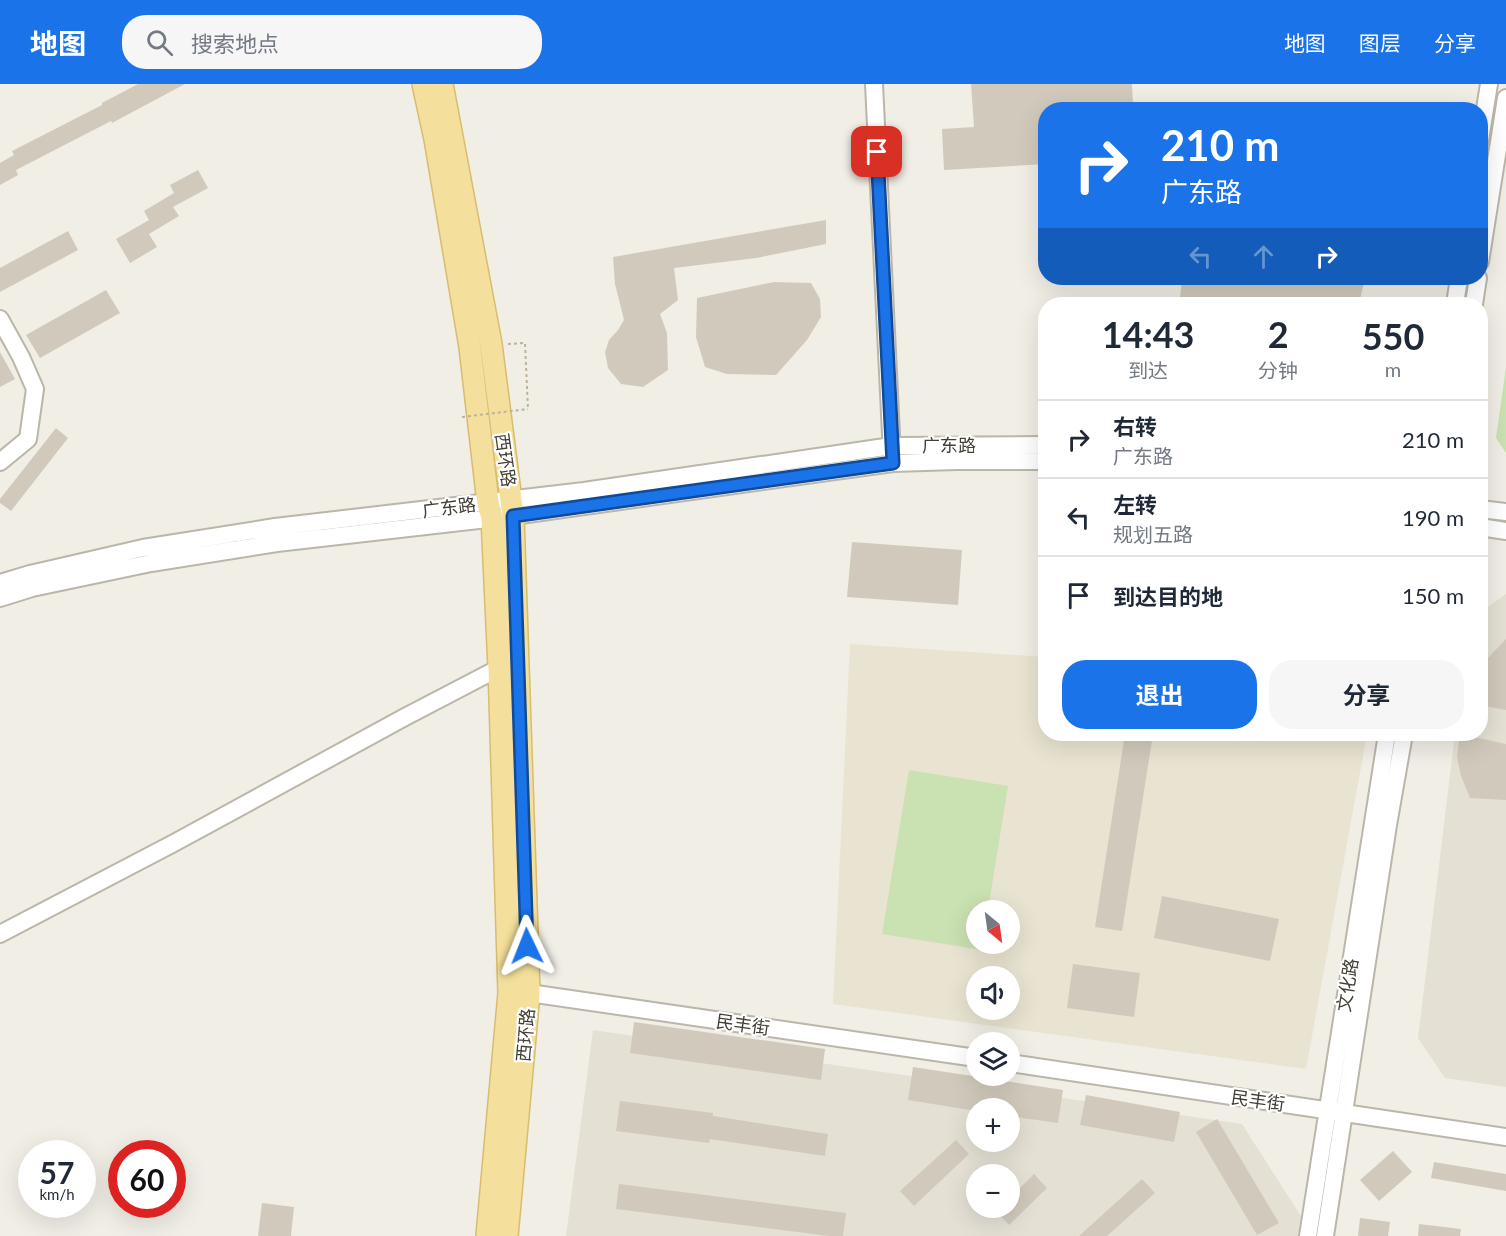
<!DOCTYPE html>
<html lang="zh">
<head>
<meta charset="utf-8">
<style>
	:root { --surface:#fff; --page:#f6f6f7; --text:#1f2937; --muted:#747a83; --line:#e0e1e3; --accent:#1a73e8 }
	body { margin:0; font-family:Lato,"Noto Sans SC",sans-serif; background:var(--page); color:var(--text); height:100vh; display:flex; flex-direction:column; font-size:22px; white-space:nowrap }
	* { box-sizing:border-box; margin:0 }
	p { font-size:20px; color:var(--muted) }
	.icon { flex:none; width:33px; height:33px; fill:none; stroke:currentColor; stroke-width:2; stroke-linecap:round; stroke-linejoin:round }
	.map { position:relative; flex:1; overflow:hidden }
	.panel { position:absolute; left:1038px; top:213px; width:450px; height:444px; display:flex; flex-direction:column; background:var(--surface); border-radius:24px; box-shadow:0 6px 24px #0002 }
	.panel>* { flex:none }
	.top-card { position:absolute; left:1038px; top:18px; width:450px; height:183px; border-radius:24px; box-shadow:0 6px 24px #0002; background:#1a73e8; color:#fff; overflow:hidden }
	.needle { width:39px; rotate:151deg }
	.controls { position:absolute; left:966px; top:816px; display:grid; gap:12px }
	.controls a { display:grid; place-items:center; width:54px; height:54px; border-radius:50%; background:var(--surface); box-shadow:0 6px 24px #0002; font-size:30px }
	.speed { position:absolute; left:18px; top:1056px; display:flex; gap:12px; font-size:30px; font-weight:700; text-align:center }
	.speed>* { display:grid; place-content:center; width:78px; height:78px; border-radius:50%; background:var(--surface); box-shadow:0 6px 24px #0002; line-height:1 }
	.speed small { font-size:15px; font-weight:400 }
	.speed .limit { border:9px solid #d22; background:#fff; color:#111 }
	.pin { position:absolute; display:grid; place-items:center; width:51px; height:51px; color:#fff; margin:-26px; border-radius:12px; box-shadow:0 3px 9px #0006 }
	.me { position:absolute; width:66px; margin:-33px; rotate:358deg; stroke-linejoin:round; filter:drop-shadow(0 0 4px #0008) }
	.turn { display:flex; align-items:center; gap:21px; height:126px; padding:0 24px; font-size:27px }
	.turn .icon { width:78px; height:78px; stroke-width:2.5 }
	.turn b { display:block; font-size:42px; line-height:51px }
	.lanes { display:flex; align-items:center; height:57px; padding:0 24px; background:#0003; justify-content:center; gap:30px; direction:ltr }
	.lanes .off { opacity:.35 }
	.eta { display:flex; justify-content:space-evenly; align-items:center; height:102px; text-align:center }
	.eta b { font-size:36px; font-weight:700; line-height:42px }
	.cta { display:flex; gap:12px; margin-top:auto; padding:12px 24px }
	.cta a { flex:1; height:69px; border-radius:24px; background:var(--accent); color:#fff; font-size:24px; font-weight:700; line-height:69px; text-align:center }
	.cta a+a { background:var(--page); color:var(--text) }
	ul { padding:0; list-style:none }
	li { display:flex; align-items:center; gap:18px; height:78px; padding:0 24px; border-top:2px solid var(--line) }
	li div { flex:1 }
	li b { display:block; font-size:22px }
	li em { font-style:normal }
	header { display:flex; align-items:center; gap:36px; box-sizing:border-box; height:84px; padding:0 30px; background:var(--accent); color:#fff }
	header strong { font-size:28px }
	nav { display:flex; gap:33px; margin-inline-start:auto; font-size:21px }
	.search { width:420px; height:54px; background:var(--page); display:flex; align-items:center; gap:15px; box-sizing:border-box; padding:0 21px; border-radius:24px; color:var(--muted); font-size:22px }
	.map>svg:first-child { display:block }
	.residential { fill:#e4e0d4; fill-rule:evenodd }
	.education { fill:#e9e3d1; fill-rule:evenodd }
	.green { fill:#cae1b2 }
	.building { fill:#d1cabc }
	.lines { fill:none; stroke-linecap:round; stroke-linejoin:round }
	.minor-casing { stroke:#bbb6a9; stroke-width:20 }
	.major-casing { stroke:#d7bd6e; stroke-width:24 }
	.path { stroke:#bcb29c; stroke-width:2; stroke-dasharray:3 3; stroke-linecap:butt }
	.minor { stroke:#fff; stroke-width:16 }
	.major { stroke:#f4df9c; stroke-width:21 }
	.path-bridge { stroke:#bcb29c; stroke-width:2; stroke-dasharray:3 3; stroke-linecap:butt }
	.route-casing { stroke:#114b97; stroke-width:15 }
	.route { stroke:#1a73e8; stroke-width:10 }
	.labels { text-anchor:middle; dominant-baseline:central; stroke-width:4.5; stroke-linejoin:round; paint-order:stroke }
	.street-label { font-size:18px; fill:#433f36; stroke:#fff }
</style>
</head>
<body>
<header>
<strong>地图</strong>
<div class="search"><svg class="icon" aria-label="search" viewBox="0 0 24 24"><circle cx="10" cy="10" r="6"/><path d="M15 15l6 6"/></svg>搜索地点</div>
<nav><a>地图</a><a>图层</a><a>分享</a></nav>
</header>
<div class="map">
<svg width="1506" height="1152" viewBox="0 0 1506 1152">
	<rect width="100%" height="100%" fill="#f1eee6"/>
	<path class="residential" d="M1506 510V1003L1445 994 1418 954 1455 650H1480L1481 528Z
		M593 946 1242 1040 1301 1132 1298 1152H566ZM976 1024H1010V1058H976ZM976 1090H1010V1124H976Z"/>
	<path class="education" d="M850 560 1045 573 1046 650H1367L1306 985 833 920ZM976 826H1010V860H976ZM976 892H1010V926H976Z"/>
	<path class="green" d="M1506 283V369L1496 354Z
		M909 686 1008 702 988 826H976V860H983L982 866 882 850Z"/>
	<path class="building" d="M138 0H185L112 39 111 37 16 86 18 91 0 101V79L14 71 12 67 102 21V19Z
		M971 0H1132L1133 21 1046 26V80L944 86 942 45 974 43Z
		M198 86 208 104 173 123 179 132 149 150 157 163 130 179 116 155 149 136 144 127 174 109 170 101Z
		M826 136V160L756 174 674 184 678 216 660 230 667 249 668 286 643 303 621 300 608 284 605 268 609 256 618 246 624 236 615 200 613 173Z
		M68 147 78 166 0 208V184Z
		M1193 194H1365L1359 220H1240L1180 214 1182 195 1193 196Z
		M774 198 811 199 820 215 821 233 807 256 776 291 727 290 705 283 696 253 697 214Z
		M106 206 120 229 40 274 26 251Z
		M0 268 15 295 0 303Z
		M56 344 68 354 11 427 0 419V415Z
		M852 458 962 466 958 521 847 513Z
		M1506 555V626L1484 622 1488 574Z
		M1125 650H1153L1122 847 1095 843Z
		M1460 650 1506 660V716L1470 714 1461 692 1457 673Z
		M1162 812 1279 835 1270 877 1154 854Z
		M1073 880 1140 889 1134 933 1067 924Z
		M634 938 825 965 821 996 630 969Z
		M913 983 1063 1006 1058 1039 1010 1032V1024H976V1027L908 1016Z
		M1086 1011 1180 1028 1174 1058 1080 1041Z
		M620 1017 713 1029V1032L828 1050 825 1072 710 1055 709 1059 616 1047Z
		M1217 1035 1279 1139 1257 1151 1196 1048Z
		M956 1056 969 1070 914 1122 900 1107Z
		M1393 1067 1412 1088 1379 1117 1360 1096Z
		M1434 1078 1506 1090V1107L1431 1094Z
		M1034 1090 1047 1104 1009 1141 993 1124H1010V1114Z
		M1142 1095 1155 1109 1107 1152H1079Z
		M619 1100 846 1129 843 1152H829L616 1125Z
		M262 1119 294 1123 291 1152H258Z
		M1360 1134 1390 1138 1388 1152H1358Z
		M1419 1140 1461 1145 1460 1152H1418Z"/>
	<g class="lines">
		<g class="minor-casing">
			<path id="minor" d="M874 0 892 371
				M1480 56 1489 0
				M1480 178 1506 14
				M1455 220 1459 194
				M1474 220 1478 194
				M0 235 21 273 35 305 28 355 0 378
				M1480 425 1506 428
				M1480 443 1506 447
				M0 499 30 490 143 464 275 443 584 407 892 362 1046 361
				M0 514 32 504 151 479 277 459 513 432 893 379 957 377H1046
				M0 850 174 759 405 633 499 584
				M519 909H529L976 974
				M1010 979 1506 1053
				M1308 1152 1387 650
				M1325 1152 1388 741 1404 650"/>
		</g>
		<g class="major-casing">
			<path id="major" d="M423 0 435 55 470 263 488 419 492 434 499 584 509 909 487 1152
				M442 0 491 260 513 432 529 909 507 1152"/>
		</g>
		<path class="path" d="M508 260 525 259 528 325"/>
		<use href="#minor" class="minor"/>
		<use href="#major" class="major"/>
		<path class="path-bridge" d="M462 333 528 325"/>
	</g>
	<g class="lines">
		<g class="route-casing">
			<path id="route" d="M527 862 513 432 893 379 877 68"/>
		</g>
		<use href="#route" class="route"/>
	</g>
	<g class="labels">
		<g class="street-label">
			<text x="949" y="361">广东路</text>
			<text transform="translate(506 376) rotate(82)">西环路</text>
			<text transform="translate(449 423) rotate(-7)">广东路</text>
			<text transform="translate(1347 901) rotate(-81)">文化路</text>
			<text transform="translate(743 940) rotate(8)">民丰街</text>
			<text transform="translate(525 951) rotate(-85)">西环路</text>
			<text transform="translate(1258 1016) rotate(8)">民丰街</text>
		</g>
	</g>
</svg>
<div class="controls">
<a><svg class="needle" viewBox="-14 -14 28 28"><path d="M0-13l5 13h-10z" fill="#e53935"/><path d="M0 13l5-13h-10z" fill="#747a83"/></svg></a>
<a><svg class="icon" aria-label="sound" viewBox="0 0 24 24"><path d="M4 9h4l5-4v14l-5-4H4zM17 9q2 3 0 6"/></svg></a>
<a><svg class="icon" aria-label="layers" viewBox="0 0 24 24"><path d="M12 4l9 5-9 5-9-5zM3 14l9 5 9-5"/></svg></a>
<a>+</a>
<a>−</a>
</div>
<div class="speed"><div>57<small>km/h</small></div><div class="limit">60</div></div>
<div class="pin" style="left:877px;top:68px;background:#d93025"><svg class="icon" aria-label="arrive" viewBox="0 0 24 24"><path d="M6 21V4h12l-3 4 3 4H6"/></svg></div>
<svg class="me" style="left:527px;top:862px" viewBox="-20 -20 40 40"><path d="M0-17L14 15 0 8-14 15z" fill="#1a73e8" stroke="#fff" stroke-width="4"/></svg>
<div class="top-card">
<div class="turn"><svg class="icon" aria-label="right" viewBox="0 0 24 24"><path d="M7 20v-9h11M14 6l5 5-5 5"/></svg><div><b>210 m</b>广东路</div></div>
<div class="lanes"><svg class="icon off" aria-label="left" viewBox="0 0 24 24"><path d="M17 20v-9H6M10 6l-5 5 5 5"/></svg><svg class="icon off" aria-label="ahead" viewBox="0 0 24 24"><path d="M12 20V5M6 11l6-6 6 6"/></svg><svg class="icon" aria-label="right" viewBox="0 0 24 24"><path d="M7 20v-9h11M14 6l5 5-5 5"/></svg></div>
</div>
<section class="panel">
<div class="eta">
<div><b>14:43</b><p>到达</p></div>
<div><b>2</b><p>分钟</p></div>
<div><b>550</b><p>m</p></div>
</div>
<ul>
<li><svg class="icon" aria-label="right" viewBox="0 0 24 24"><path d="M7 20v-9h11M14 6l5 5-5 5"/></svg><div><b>右转</b><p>广东路</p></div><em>210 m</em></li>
<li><svg class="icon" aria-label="left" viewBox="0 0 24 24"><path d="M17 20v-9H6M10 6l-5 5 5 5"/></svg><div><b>左转</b><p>规划五路</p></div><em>190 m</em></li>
<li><svg class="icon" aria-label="arrive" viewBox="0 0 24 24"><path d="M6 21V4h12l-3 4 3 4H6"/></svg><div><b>到达目的地</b></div><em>150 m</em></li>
</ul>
<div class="cta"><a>退出</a><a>分享</a></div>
</section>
</div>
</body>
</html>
